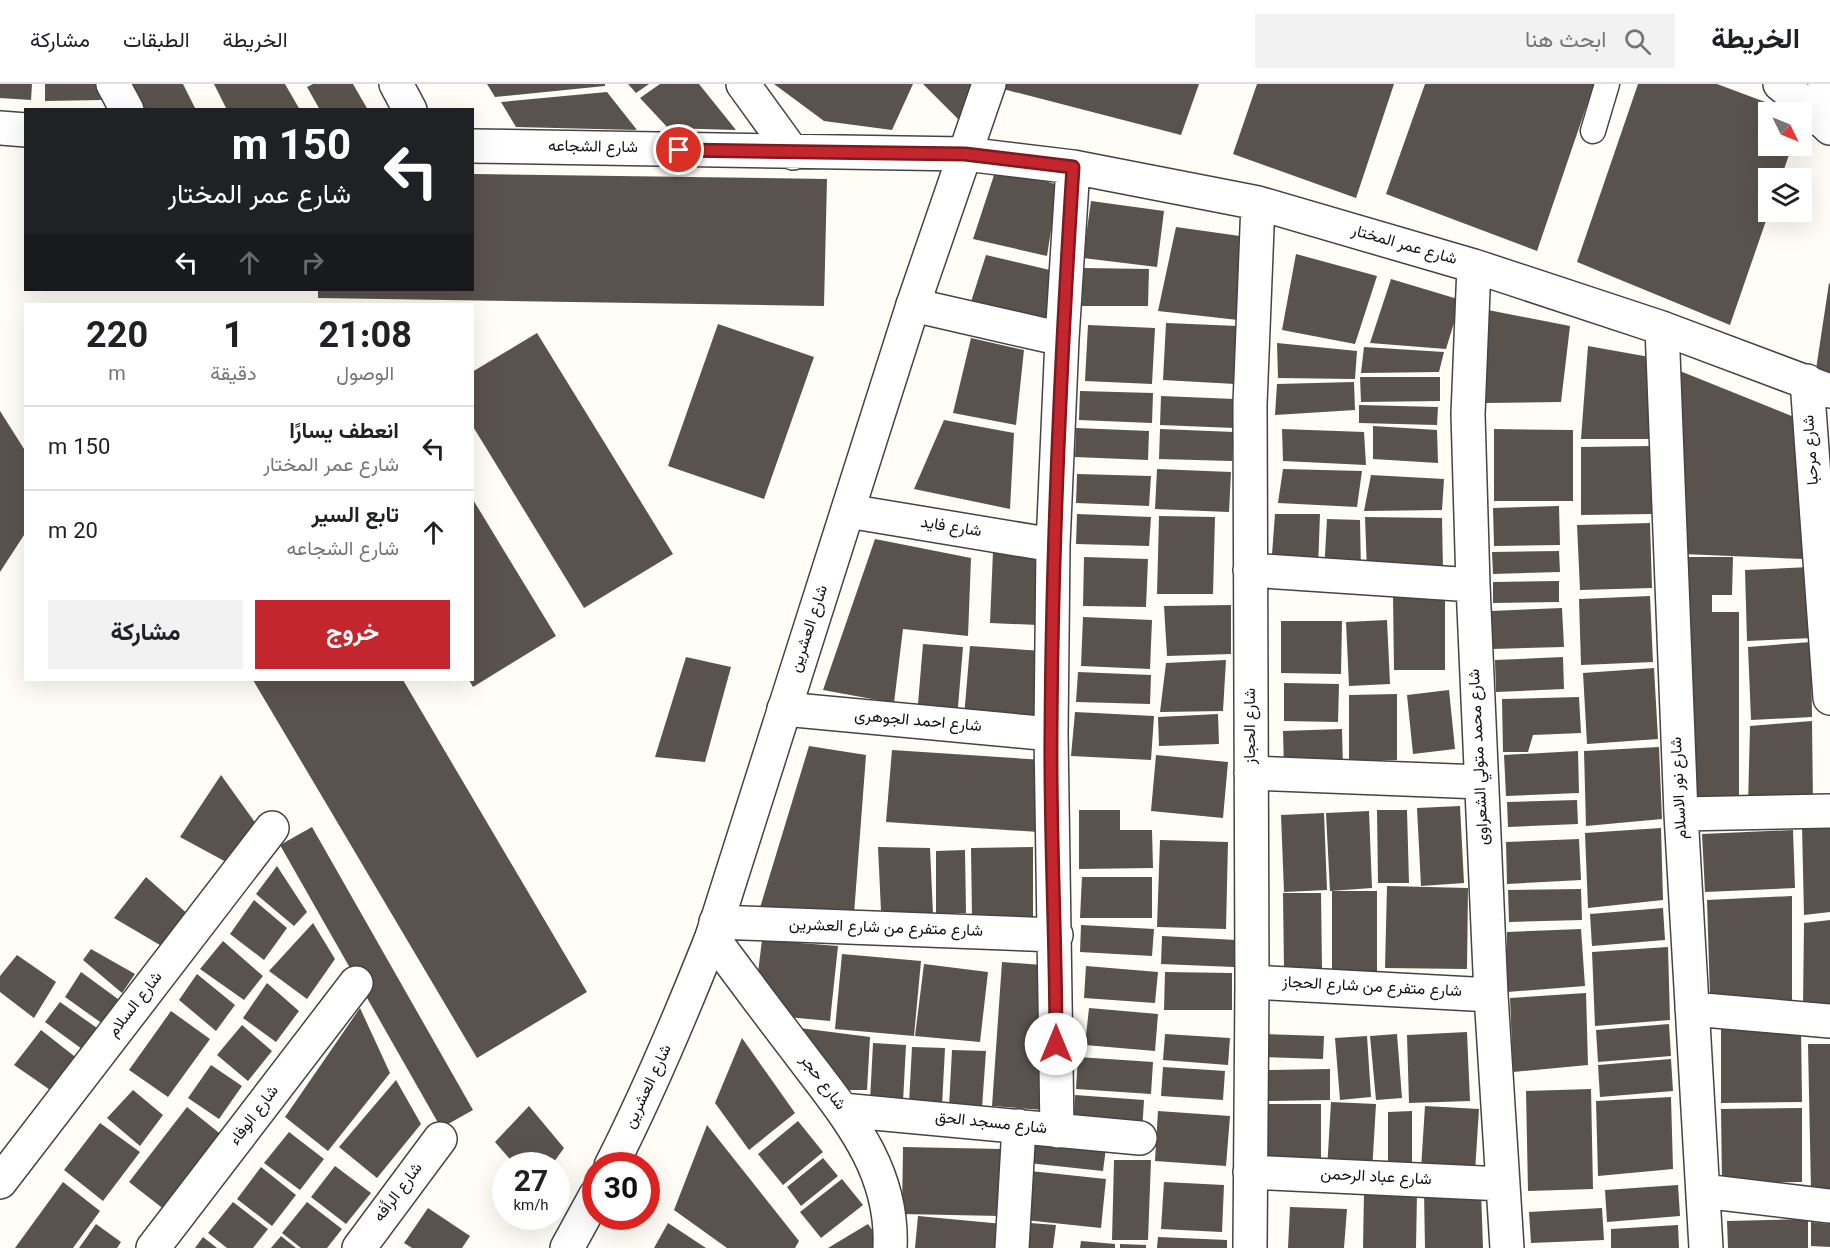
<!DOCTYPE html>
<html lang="ar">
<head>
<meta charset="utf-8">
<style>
	:root { --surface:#fff; --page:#f2f2f2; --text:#202124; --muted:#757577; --line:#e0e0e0; --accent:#c4262e }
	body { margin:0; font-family:Georgia,Vazirmatn,serif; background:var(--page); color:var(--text); direction:rtl; height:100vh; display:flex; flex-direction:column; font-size:22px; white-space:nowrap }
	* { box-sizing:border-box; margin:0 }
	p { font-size:20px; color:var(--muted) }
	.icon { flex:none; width:33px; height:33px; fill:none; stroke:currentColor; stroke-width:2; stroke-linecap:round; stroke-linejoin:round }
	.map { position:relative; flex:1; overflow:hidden; direction:ltr }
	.panel { position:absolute; left:24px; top:219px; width:450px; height:378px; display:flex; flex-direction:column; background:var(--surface); border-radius:0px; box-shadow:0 6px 24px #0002; direction:rtl }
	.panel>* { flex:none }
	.top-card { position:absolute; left:24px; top:24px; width:450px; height:183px; border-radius:0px; box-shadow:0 6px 24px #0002; direction:rtl; background:#202124; color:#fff; overflow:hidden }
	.needle { width:39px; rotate:133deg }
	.controls { position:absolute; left:1758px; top:18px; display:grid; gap:12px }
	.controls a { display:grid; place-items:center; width:54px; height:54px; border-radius:0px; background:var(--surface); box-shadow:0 6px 24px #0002; font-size:30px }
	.speed { position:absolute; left:492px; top:1068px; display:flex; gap:12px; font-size:30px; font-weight:700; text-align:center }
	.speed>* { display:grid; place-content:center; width:78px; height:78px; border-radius:50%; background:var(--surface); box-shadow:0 6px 24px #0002; line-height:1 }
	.speed small { font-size:15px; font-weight:400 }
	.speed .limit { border:9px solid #d22; background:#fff; color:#111 }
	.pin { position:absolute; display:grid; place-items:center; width:51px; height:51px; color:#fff; margin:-26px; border:3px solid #fff; border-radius:50%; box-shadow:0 2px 6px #0007 }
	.me { position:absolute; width:66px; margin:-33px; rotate:0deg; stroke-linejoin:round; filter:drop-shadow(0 0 4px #0008) }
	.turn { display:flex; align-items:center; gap:21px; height:126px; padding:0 24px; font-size:27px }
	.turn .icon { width:78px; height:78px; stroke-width:2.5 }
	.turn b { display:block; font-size:42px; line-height:51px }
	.lanes { display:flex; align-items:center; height:57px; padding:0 24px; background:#0003; justify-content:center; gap:30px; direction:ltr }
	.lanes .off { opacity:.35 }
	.eta { display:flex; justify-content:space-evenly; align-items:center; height:102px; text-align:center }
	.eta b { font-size:36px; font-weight:700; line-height:42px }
	.action { display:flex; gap:12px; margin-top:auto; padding:12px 24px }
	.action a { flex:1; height:69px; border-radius:0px; background:var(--accent); color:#fff; font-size:24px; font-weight:700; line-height:69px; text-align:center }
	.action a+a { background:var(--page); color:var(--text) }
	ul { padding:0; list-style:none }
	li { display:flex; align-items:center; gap:18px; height:84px; padding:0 24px; border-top:2px solid var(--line) }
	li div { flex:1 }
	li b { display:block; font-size:22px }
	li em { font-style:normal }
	header { display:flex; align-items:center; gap:36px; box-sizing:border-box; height:84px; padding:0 30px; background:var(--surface); border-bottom:2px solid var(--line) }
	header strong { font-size:28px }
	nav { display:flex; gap:33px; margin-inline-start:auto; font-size:21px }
	.search { width:420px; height:54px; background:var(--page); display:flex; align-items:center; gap:15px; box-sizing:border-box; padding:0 21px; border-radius:0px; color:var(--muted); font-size:22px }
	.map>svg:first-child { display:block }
	.building { fill:#5a524d }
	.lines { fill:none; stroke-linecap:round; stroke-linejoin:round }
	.service-casing { stroke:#444; stroke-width:27 }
	.minor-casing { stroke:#444; stroke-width:36 }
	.tertiary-casing { stroke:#444; stroke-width:36 }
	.service { stroke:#fff; stroke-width:24 }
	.minor { stroke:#fff; stroke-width:33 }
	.tertiary { stroke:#fff; stroke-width:33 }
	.route-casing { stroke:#7f191e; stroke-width:15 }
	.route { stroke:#c4262e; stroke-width:10 }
	.labels { text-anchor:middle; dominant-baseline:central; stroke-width:6; stroke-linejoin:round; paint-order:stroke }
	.street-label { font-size:16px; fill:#111; stroke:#fff }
</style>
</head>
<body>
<header>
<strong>الخريطة</strong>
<div class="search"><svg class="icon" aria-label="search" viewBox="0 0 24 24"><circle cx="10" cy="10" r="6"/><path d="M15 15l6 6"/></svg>ابحث هنا</div>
<nav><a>الخريطة</a><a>الطبقات</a><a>مشاركة</a></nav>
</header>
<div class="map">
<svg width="1830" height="1164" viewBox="0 0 1830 1164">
	<rect width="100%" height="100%" fill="#fffdf5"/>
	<path class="building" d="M0 0H32L31 16 0 14Z
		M45 0H96L101 16 45 17Z
		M116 0H183L196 26H132Z
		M214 0H285L300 26H227Z
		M313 0H353L368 26H320L307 3Z
		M487 0H605V2L495 13Z
		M628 0H649L636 9Z
		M660 0H699L736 46 668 44 640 14Z
		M774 0H913L892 46 824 37Z
		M923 0H974L962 39Z
		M1005 0H1199L1181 51 1003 5Z
		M1257 0H1394L1356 114 1233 70Z
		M1425 0H1594L1537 167 1386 110Z
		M1638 0H1717L1792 28H1768V62H1792L1781 94H1768L1769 128 1730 241 1577 178Z
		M607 8 637 46 516 43 501 18Z
		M997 82 1058 101 1047 172 973 155Z
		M472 90 827 95 824 222 318 214V206H472Z
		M1091 117 1164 127 1157 183 1083 174Z
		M1176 143 1247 153 1238 236 1158 227Z
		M1296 170 1377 192 1355 260 1282 246Z
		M986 171 1054 187 1046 244 969 224Z
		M1083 184 1149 185 1148 222H1082Z
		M1391 195 1461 216 1446 265 1370 259Z
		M1829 199 1830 200V297L1815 292Z
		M1488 226 1570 242 1561 318 1486 319Z
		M1166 239 1238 242 1235 300 1163 296Z
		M718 240 814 273 764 415 668 382Z
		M1088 241 1155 244 1152 300 1085 297Z
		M537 249 673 470 584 524 472 341V288Z
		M971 254 1024 266 1016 341 953 329Z
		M1277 259 1357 267 1355 295 1278 294Z
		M1588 262 1655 274 1652 355H1581Z
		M1364 263 1444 268 1439 288 1361 289Z
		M1680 287 1799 335 1803 475 1682 470Z
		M1360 293H1440V317L1361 318Z
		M1354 298 1355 326 1275 331 1277 300Z
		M1080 307 1153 309 1152 339 1079 336Z
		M1161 312 1235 315 1234 344 1160 341Z
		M1359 321 1438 323 1437 341 1359 339Z
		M0 327 26 368V448L0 488Z
		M944 336 1014 349 1010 425 914 405Z
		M1373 342 1437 346 1438 379 1373 375Z
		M1076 344 1149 347 1148 376 1075 373Z
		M1160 345 1234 348 1232 377 1159 375Z
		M1282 345 1364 348 1366 381 1283 377Z
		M1494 345 1573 346V417H1494Z
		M1652 362V430L1581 431V363Z
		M1157 385 1231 388 1229 428 1155 425Z
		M1283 385 1362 387 1357 423 1278 419Z
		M1077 390 1151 392 1149 422 1076 419Z
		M1371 391 1444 395 1442 426 1364 427Z
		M472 414 556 552 473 603 469 596H472Z
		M1559 422 1560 461 1494 462 1493 424Z
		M1077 430 1151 433 1149 462 1076 460Z
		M1275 430H1320L1318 484H1271Z
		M1159 432 1215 433 1213 510H1157Z
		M1365 433 1442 434 1443 486 1367 487Z
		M1327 435 1360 436 1361 489 1324 488Z
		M1650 439 1652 504 1580 506 1577 441Z
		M875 455 971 474 968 552 903 545 894 619 823 606Z
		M993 467 1039 471 1038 541 990 539Z
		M1559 467 1560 488 1493 490 1492 468Z
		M1084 473 1148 475 1146 523 1083 522Z
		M1683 473H1733L1732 511H1712V528H1739V725H1683Z
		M1810 483 1813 554 1747 557 1745 486Z
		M1559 497V518L1493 519V498Z
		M1393 511H1445V586H1394Z
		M1650 512 1653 578 1581 581 1579 515Z
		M1231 521V570L1167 572 1164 522Z
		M1562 524 1564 563 1492 565 1491 527Z
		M1083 533 1152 536 1150 585 1081 582Z
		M1387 536 1390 600 1349 602 1346 538Z
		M1281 537H1342L1341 590 1281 589Z
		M1811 558 1812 633 1751 636 1748 563Z
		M923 560 963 563 957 635 917 632Z
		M970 562 1043 567 1038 639 964 633Z
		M686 573 731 583 705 678 655 673Z
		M1563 573 1564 605 1496 608 1495 576Z
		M1226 576 1223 627 1160 628 1166 579Z
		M1654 584 1658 655 1587 660 1583 589Z
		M1078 588 1151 591 1150 620 1076 618Z
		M253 596H403L587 908 477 974Z
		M1284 599 1339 600 1338 638 1284 637Z
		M1449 606 1455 665 1413 670 1407 611Z
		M1397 610V676L1349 677V611Z
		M1579 613 1581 649 1533 651 1528 668H1503L1502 615Z
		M1075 628 1154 632 1151 676 1071 672Z
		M1218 630 1219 660 1159 662 1158 633Z
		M1812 637 1813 720 1748 722 1750 642Z
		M1342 645 1343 684 1284 686 1283 647Z
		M809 662 866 671 854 830 759 827Z
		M1659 663 1662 735 1586 742 1584 667Z
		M892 666 1044 676 1039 748 886 738Z
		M1578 667 1579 709 1506 712 1504 671Z
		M1156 671 1228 678 1223 734 1151 727Z
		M221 691 259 744 228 779 180 753Z
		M1577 716 1578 740 1508 743 1507 718Z
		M1460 722 1464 799 1421 802 1417 724Z
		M1079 726H1120V746H1152L1153 784 1079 785Z
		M1377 726H1407L1409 799H1378Z
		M1369 727 1372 804 1330 807 1326 729Z
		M1324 729 1327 806 1284 808 1281 731Z
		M1802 742 1830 743V828L1804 831Z
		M312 743 473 1026 441 1044 280 761Z
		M1661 744 1663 816 1588 824 1585 749Z
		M1793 746 1795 804 1705 808 1702 750Z
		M1579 755 1581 796 1507 800 1506 758Z
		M1160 756 1228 758 1226 845 1157 843Z
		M878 763 930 764 933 830 881 827Z
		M1033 763V833L972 834 971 764Z
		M965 766 966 829 936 830V767Z
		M277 782 307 828 294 842 256 810Z
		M146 793 190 832 165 864 114 834Z
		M1082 793H1152V834H1080Z
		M1387 802 1468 804 1467 885 1385 884Z
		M1581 805 1582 836 1509 838 1508 806Z
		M1332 807H1377V890H1332Z
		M1283 809H1321L1322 885 1284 886Z
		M1792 812V924L1710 913 1707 816Z
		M254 816 287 844 264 876 230 850Z
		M1663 824 1665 856 1592 862 1590 830Z
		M1830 836V921L1803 922 1804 839Z
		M313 839 335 875 307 915 269 887Z
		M1081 841 1154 845 1152 872 1080 868Z
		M1581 845 1585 902 1507 908V848Z
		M1162 852 1236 856 1234 883 1161 880Z
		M762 856 838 862 830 937 787 933 757 897Z
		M223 857 263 892 244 916 200 885Z
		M1668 863 1670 936 1595 942 1592 868Z
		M91 865 135 890 122 909 83 876Z
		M842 870 921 877 914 952 835 945Z
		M17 871 56 898 34 934 0 908V892Z
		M1002 878 1055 882 1043 1026 992 1022Z
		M924 880 988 888 980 958 915 952Z
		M1086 882 1158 888 1155 919 1084 914Z
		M81 888 122 918 103 940 65 913Z
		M1165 888 1232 889V926H1164Z
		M197 890 235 921 216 947 179 916Z
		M267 899 299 927 276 958 243 934Z
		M1586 909 1588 981 1513 988 1510 914Z
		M60 918 97 944 82 965 45 938Z
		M360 924 390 989 328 1067 285 1033Z
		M1089 924 1158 930 1155 967 1085 961Z
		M171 927 210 955 168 1013 129 986Z
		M1669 940 1671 972 1598 978 1596 946Z
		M242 941 272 967 248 997 217 971Z
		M792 943 870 953 867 1006H842Z
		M1801 944 1802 1018 1721 1019V945Z
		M41 946 83 979 59 1012 14 981Z
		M1467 948 1470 1017 1409 1019 1407 951Z
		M1165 950 1230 954 1228 981 1163 976Z
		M1265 950 1324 952 1323 975 1264 973Z
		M1397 950 1402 1014 1376 1016 1370 952Z
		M1367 952 1371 1013 1340 1016 1335 954Z
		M742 954 795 1029 749 1066 715 1019Z
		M873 959 906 961 903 1018 870 1017Z
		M1808 960H1830V1105L1811 1106Z
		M912 963 945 964 942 1022 909 1020Z
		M952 966 986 967 982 1024 949 1023Z
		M1078 973 1153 978 1151 1010 1076 1005Z
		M1671 975 1673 1007 1600 1013 1598 981Z
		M211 981 242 1002 219 1035 188 1014Z
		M1163 983 1225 987 1223 1016 1161 1012Z
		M1330 985V1016L1266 1017V986Z
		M396 996 421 1040 377 1094 339 1063Z
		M1591 1005 1593 1105 1528 1107 1526 1007Z
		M133 1006 163 1031 140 1062 107 1034Z
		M1075 1011 1144 1016 1142 1049 1073 1045Z
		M1671 1013 1673 1085 1598 1092 1596 1017Z
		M1331 1018 1376 1020 1372 1088 1327 1086Z
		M1267 1020H1321V1082H1267Z
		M529 1022 564 1064 551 1082H516L495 1058Z
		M1425 1022 1479 1025 1475 1088 1421 1085Z
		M187 1023 223 1052 165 1126 129 1098Z
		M1802 1024V1098L1722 1099 1721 1025Z
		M1158 1027 1230 1032 1226 1082 1155 1077Z
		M1412 1027V1081H1388V1028Z
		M798 1037 823 1068 783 1101 758 1070Z
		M100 1039 140 1068 103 1117 64 1086Z
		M707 1041 799 1157 795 1164H727L674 1126Z
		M289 1048 324 1075 300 1106 264 1079Z
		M1031 1055 1106 1064 1103 1087 1028 1079Z
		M903 1063 1002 1065 1000 1132 902 1130Z
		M823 1074 838 1092 801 1122 787 1103Z
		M1114 1076H1151L1148 1156H1112Z
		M335 1082 371 1109 346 1140 311 1113Z
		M261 1083 296 1111 272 1142 237 1115Z
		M1030 1087 1106 1095 1101 1144 1025 1136Z
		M842 1095 863 1121 821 1154 800 1128Z
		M63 1098 100 1127 73 1164H15Z
		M1164 1098 1224 1101 1222 1148 1161 1145Z
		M1678 1101 1680 1132 1607 1138 1605 1106Z
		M1481 1106 1483 1164H1425L1424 1108Z
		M1364 1108H1417L1416 1164H1363Z
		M233 1118 268 1145 253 1164H227L208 1149Z
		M307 1118 342 1145 327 1164H301L282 1149Z
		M1290 1123 1347 1125 1344 1164H1288Z
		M428 1124 470 1152 462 1164H412L404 1159Z
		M1602 1124 1604 1156 1531 1159 1529 1128Z
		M918 1132 1003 1140 1001 1164H915Z
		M1808 1135V1164H1728L1727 1137Z
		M1811 1138 1830 1140V1163L1811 1162Z
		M668 1139 706 1164H654Z
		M1030 1139 1056 1141 1053 1164H1027Z
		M96 1140 121 1158 117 1164H79Z
		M868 1140 885 1164H828Z
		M1678 1141 1679 1164H1611V1145Z
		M281 1152 296 1164H271Z
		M203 1153 217 1164H195Z
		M1158 1153 1227 1156V1164H1157Z
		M1081 1157 1115 1160V1164H1080Z
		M1120 1160 1146 1161V1164H1120Z"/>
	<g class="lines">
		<g class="service-casing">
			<path id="service" d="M1593 47 1607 0"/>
		</g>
		<g class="minor-casing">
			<path id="minor" d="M113 0 127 26
				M396 0 410 26
				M743 0 793 69
				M1820 36 1825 0
				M0 44 26 46
				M472 62 965 70 1073 83 1258 119 1474 182 1662 244 1830 307
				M1474 182 1468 330 1473 501 1491 911 1507 1164
				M913 221 1062 255
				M1662 244 1681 730 1706 1164
				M1807 297 1830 614
				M848 427 1053 461
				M1250 486 1473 501
				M784 625 1051 650
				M1251 689 1481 698
				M1681 730 1830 727
				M716 838 1056 851
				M712 853C741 892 770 931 800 970 845 1030 894 1084 890 1164
				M1252 898 1491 911
				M1692 925 1830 937
				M842 1026 1140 1054
				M1057 1047 1051 650 1053 461 1062 255 1073 83
				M1250 1088 1503 1100
				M0 1098 272 744
				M1703 1107 1830 1122
				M153 1164 356 899
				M359 1164 440 1055
				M1012 1164 1019 1042
				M1250 1164 1252 898 1250 320 1258 119"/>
		</g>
		<g class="tertiary-casing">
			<path id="tertiary" d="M1780 0 1808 22 1830 44
				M611 1082C649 1007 681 931 712 853L913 221 989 0
				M567 1164 596 1111"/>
		</g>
		<use href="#service" class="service"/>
		<use href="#minor" class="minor"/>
		<use href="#tertiary" class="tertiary"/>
	</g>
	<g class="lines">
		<g class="route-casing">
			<path id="route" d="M679 66 965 70 1073 83C1061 271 1052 459 1051 648 1050 752 1056 856 1056 960"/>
		</g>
		<use href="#route" class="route"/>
	</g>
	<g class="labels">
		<g class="street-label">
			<text transform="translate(593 64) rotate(1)">شارع الشجاعه</text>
			<text transform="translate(1404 162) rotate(16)">شارع عمر المختار</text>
			<text transform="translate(1812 366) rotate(-94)">شارع مرحبا</text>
			<text transform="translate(951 444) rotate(9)">شارع فايد</text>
			<text transform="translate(810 545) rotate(-72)">شارع العشرين</text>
			<text transform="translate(918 638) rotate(5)">شارع احمد الجوهرى</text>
			<text transform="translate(1251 642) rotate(-90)">شارع الحجاز</text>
			<text transform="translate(1480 673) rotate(-93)">شارع محمد متولي الشعراوى</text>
			<text transform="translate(1680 704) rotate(-93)">شارع نور الاسلام</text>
			<text transform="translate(886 845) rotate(2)">شارع متفرع من شارع العشرين</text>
			<text transform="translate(1372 904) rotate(3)">شارع متفرع من شارع الحجاز</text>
			<text transform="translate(136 921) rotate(-52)">شارع السلام</text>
			<text transform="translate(822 999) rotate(53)">شارع حجر</text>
			<text transform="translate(649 1003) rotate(-65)">شارع العشرين</text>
			<text transform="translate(255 1032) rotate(-53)">شارع الوفاء</text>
			<text transform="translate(991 1040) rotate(6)">شارع مسجد الحق</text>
			<text transform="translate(1376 1094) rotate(3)">شارع عباد الرحمن</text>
			<text transform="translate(399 1109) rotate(-53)">شارع الرأفه</text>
		</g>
	</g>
</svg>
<div class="controls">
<a><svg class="needle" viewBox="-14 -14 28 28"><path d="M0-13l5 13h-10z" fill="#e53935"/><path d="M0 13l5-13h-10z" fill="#757577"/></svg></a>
<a><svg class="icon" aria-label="layers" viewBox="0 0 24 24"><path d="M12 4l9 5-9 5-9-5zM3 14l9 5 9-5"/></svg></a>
</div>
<div class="speed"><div>27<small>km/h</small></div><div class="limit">30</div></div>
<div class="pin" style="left:679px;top:66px;background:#d93025"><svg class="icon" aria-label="arrive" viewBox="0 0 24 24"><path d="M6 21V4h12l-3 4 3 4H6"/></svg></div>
<svg class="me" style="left:1056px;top:960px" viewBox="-20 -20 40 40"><circle r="19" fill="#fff"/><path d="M0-13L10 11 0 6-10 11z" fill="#c4262e"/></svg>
<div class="top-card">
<div class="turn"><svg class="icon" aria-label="left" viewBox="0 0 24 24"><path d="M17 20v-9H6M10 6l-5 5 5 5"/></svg><div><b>150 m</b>شارع عمر المختار</div></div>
<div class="lanes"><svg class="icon" aria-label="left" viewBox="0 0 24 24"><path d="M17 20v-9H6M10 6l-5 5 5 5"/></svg><svg class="icon off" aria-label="ahead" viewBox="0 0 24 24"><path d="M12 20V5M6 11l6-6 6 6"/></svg><svg class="icon off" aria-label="right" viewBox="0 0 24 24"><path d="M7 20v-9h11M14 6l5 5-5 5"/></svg></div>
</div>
<section class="panel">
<div class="eta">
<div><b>21:08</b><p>الوصول</p></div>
<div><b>1</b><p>دقيقة</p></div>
<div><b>220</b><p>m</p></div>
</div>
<ul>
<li><svg class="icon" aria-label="left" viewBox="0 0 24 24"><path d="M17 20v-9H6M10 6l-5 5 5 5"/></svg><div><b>انعطف يسارًا</b><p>شارع عمر المختار</p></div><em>150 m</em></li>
<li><svg class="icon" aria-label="ahead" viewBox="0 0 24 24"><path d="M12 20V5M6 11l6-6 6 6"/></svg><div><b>تابع السير</b><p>شارع الشجاعه</p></div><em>20 m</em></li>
</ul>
<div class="action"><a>خروج</a><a>مشاركة</a></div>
</section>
</div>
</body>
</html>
